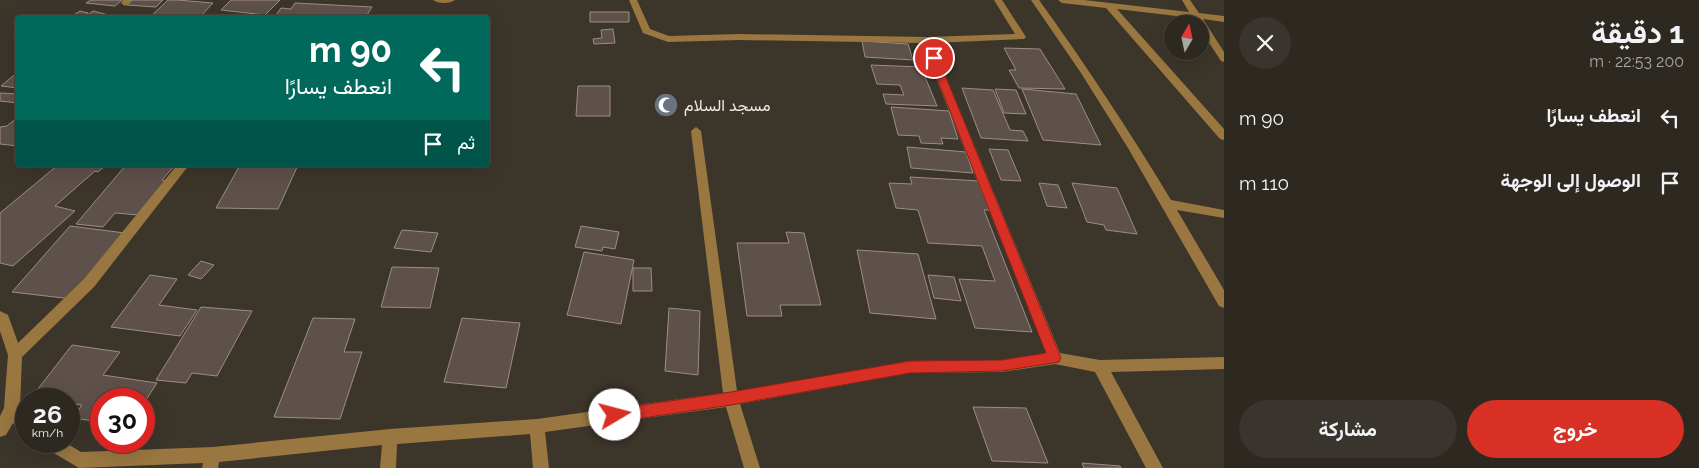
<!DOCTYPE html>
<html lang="ar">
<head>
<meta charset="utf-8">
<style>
	:root { --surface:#2d2820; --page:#39342d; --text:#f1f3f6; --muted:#a7a6a5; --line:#48443e; --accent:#d93025 }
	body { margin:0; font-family:Raleway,Vazirmatn,sans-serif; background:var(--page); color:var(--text); direction:rtl; height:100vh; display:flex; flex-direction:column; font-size:19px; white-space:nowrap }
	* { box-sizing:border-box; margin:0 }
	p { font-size:16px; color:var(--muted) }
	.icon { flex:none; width:28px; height:28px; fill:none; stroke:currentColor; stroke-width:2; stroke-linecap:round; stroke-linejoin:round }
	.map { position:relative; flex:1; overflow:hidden; direction:ltr }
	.side { display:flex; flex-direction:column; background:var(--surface); width:475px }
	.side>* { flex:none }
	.hud { position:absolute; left:15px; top:15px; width:475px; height:152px; border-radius:5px; box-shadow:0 5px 20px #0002,0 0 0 1px var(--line); direction:rtl; background:#00695c; color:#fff; overflow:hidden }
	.needle { width:32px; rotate:9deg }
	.fabs { position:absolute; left:1164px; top:15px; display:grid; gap:10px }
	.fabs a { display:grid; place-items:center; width:45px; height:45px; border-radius:50%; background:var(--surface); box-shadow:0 5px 20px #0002,0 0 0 1px var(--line); font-size:25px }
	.speed { position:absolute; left:15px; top:388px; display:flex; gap:10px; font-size:25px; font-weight:700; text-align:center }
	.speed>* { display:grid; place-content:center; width:65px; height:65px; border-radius:50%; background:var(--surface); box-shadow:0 5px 20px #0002,0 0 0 1px var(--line); line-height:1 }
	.speed small { font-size:12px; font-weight:400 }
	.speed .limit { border:8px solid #d22; background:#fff; color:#111 }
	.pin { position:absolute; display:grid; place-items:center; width:42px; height:42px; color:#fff; margin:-21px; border:2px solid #fff; border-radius:50%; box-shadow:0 1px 5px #0007 }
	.me { position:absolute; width:55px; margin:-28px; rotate:82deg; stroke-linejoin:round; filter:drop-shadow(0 0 4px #0008) }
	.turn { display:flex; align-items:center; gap:18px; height:105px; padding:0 15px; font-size:22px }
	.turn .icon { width:65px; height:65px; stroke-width:2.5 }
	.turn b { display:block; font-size:35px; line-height:42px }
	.then { display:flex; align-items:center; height:48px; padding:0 15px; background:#0003; gap:10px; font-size:19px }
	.round { display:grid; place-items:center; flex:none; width:52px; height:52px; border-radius:26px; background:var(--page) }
	.headline { display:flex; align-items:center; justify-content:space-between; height:85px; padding:0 15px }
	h1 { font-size:30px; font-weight:700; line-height:38px }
	.button { display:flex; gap:10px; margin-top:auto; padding:10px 15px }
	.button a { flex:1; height:58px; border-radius:30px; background:var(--accent); color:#fff; font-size:20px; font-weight:700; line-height:58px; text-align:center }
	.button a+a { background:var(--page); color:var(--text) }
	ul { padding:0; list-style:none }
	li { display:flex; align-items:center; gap:15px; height:65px; padding:0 15px }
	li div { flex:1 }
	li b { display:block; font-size:19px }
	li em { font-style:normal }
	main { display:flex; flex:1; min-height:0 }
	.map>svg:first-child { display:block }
	.building { fill:#5e504a; stroke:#9d8d86 }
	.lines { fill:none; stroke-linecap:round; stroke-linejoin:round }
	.minor { fill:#9a7740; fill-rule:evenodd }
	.route { fill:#d93025; stroke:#8d1f18 }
	.labels { text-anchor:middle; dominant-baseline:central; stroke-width:5; stroke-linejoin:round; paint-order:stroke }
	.poi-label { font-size:16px; fill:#efebe4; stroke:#3c352a; text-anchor:start }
</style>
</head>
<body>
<main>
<section class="side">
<div class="headline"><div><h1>1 دقيقة</h1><p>200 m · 22:53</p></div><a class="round"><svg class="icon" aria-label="close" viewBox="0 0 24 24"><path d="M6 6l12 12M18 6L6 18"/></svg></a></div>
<ul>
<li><svg class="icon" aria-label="left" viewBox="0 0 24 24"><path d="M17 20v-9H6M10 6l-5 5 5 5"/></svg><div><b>انعطف يسارًا</b></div><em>90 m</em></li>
<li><svg class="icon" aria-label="arrive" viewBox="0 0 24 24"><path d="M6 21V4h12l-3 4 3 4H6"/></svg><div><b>الوصول إلى الوجهة</b></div><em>110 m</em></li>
</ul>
<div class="button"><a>خروج</a><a>مشاركة</a></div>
</section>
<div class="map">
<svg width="1224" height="468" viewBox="0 0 1224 468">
	<rect width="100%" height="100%" fill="#3c352a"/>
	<path class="building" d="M91 0H122L115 6 86 3Z
		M132 0H163L156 7 127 5Z
		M168 0H177L213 3 199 18H149Z
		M231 0H280L265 15 221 10Z
		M295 3 372 7 365 18H274L281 8 291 9Z
		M80 11 88 13 81 18H69Z
		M93 11 120 18H83Z
		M590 12H629V22H590Z
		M613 29 615 43 594 44 593 39 602 38 601 30Z
		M862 41 908 44 913 60 865 57Z
		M1004 48 1040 49 1065 89 1019 88 1009 70H1016Z
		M871 65 921 67 937 106 886 104 883 94 904 95 900 85 877 84Z
		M18 72V88L1 86Z
		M578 86H610V116H576Z
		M962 88 993 90 1010 130 1023 131 1028 141 981 138Z
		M995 89 1016 90 1026 114 1004 113Z
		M1022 89 1076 94 1101 145 1043 140Z
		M0 93 18 94V103L0 101Z
		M891 107 949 111 958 139 941 138 943 144 921 143 919 136 898 135Z
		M18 117V146L0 144V127L7 126Z
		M907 147 966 152 973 173 911 168Z
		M989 149 1008 150 1021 181 1001 180Z
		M58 165H106L98 172 95 171 55 206 75 211 13 266 0 263V213Z
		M126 165H175L162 180 167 181 139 215 115 213 103 227 76 224Z
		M240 165H298L278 209 216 208Z
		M910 177 980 181 992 210H984L1032 332 975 328 959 279 995 281 982 246 928 243 918 210 896 208 889 183 912 184Z
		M1039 183 1058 185 1067 208 1047 206Z
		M1072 183 1117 188 1137 234 1106 230 1104 225 1087 222Z
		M70 226 125 233 72 299 12 292Z
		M581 226 619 232 615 249 603 247 602 251 575 247Z
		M402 230 438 233 431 252 394 248Z
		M786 232 804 233 821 305H780L782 316H747L737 243H789Z
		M857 250 918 254 936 319 870 313Z
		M584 252 634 260 621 324 567 315Z
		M201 261 214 265 201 279 188 275Z
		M392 267 439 268 430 308 381 307Z
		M633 268H651L652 291H633Z
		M150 275 177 279 159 305 197 310 180 336 111 327Z
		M928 275 954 277 961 301 934 298Z
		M201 307 252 311 217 376 192 373 186 383 156 380Z
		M669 308 700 311 698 375 665 371Z
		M313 318 355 319 344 352H362L340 419 274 417Z
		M462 318 520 323 506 388 444 382Z
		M72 345 120 352 103 375 157 383 144 403V399H101V422L73 418 82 405 69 403V399L31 398Z
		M973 407 1026 408 1048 463 992 461Z
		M1082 463 1120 466 1121 468H1084Z"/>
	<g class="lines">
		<path class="minor" d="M123 0H132L125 6 121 3Z
			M433 0H455C450 4 438 4 433 0Z
			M629 0H637L650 29 669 36 740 34 926 37 1015 34 994 0H1002L1026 37 1024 39 932 43 1060 353 1100 360 1224 357V369L1111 372 1163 468H1146L1095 372 1055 364 1002 372 909 373 740 404 760 468H744L726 407 545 432 549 468H533L530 434 397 444 396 468H380L382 445 219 462 218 468H202L203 463 79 468 42 446 40 441H63L81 452 213 447 390 429 537 419 723 393 691 131 696 127 701 131 737 391 909 361 1002 360 1046 353 922 43 740 40 668 42 643 33Z
			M1031 0H1039C1086 65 1130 132 1171 200L1224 210V218L1177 210 1224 290V308L1219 306 1128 148 1081 73Z
			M1058 0H1084L1189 12 1182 0H1190L1199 13 1224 16V22L1203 19 1224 52V62L1221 61 1200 29V24H1197L1193 18 1117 9 1224 129V140L1220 139 1106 8 1062 3Z
			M177 165H189L94 287 22 357 20 408 26 415V433L20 431 13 423 6 435 0 437V416L4 408 8 355 0 331V311L8 315 18 343 84 279Z"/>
	</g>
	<path class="route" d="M934 55 938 58 1061 358 1059 362 1002 371 910 373 731 405 615 422 610 420 608 415 610 411 615 409 731 392 910 361 1002 360 1046 353 929 58Z"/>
	<defs>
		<g id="mosque-disc" transform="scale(1.25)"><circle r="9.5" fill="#6b7280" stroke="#3c352a"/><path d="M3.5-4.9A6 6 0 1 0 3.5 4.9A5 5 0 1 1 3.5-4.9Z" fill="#fff"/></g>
	</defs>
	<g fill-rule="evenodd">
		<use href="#mosque-disc" x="666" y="105"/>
	</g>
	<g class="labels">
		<g class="poi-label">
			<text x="684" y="105">مسجد السلام</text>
		</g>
	</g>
</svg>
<div class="fabs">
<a><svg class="needle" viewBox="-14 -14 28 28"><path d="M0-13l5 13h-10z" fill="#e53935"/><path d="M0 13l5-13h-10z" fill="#a7a6a5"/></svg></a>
</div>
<div class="speed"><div>26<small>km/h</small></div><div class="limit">30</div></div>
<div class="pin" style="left:934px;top:58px;background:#d93025"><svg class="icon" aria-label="arrive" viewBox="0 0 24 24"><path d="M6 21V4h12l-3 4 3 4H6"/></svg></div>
<svg class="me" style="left:615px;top:415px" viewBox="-20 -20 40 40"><circle r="19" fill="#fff"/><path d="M0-13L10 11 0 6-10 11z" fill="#d93025"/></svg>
<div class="hud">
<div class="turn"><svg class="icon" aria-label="left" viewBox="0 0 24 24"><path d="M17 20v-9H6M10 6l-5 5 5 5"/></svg><div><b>90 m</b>انعطف يسارًا</div></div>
<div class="then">ثم<svg class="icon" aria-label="arrive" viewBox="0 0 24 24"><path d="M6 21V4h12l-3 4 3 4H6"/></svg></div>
</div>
</div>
</main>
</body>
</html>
